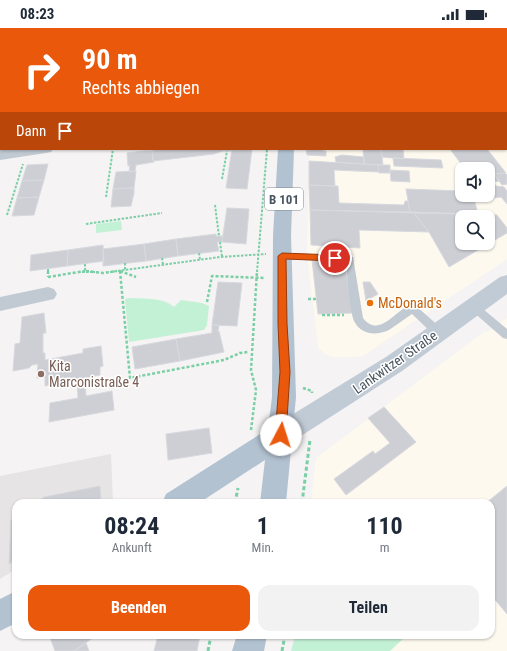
<!DOCTYPE html>
<html lang="de">
<head>
<meta charset="utf-8">
<style>
	:root { --surface:#fff; --page:#f2f2f3; --text:#1f2937; --muted:#747a83; --accent:#ea580c }
	body { margin:0; font-family:"Roboto Condensed",sans-serif; background:var(--page); color:var(--text); height:100vh; display:flex; flex-direction:column; font-size:15px; white-space:nowrap }
	* { box-sizing:border-box; margin:0 }
	p { font-size:13px; color:var(--muted) }
	.icon { flex:none; width:22px; height:22px; fill:none; stroke:currentColor; stroke-width:2; stroke-linecap:round; stroke-linejoin:round }
	.map { position:relative; flex:1; overflow:hidden }
	.panel { position:absolute; left:12px; top:471px; width:483px; height:140px; display:flex; flex-direction:column; background:var(--surface); border-radius:12px; box-shadow:0 1px 3px #0004 }
	.panel>* { flex:none }
	.top-card { position:absolute; left:0px; top:0px; width:507px; height:122px; box-shadow:0 1px 3px #0004; background:#ea580c; color:#fff; overflow:hidden }
	.controls { position:absolute; left:455px; top:134px; display:grid; gap:8px }
	.controls a { display:grid; place-items:center; width:40px; height:40px; border-radius:8px; background:var(--surface); box-shadow:0 1px 3px #0004; font-size:20px }
	.pin { position:absolute; display:grid; place-items:center; width:34px; height:34px; color:#fff; margin:-17px; border:2px solid #fff; border-radius:50%; box-shadow:0 1px 4px #0007 }
	.me { position:absolute; width:44px; margin:-22px; rotate:5deg; stroke-linejoin:round; filter:drop-shadow(0 0 3px #0008) }
	.turn { display:flex; align-items:center; gap:14px; height:84px; padding:0 16px; font-size:18px }
	.turn .icon { width:52px; height:52px; stroke-width:2.5 }
	.turn b { display:block; font-size:28px; line-height:34px }
	.then { display:flex; align-items:center; height:38px; padding:0 16px; background:#0003; gap:8px; font-size:15px }
	.eta { display:flex; justify-content:space-evenly; align-items:center; height:68px; text-align:center }
	.eta b { font-size:24px; font-weight:700; line-height:28px }
	.button { display:flex; gap:8px; margin-top:auto; padding:8px 16px }
	.button a { flex:1; height:46px; border-radius:12px; background:var(--accent); color:#fff; font-size:16px; font-weight:700; line-height:46px; text-align:center }
	.button a+a { background:var(--page); color:var(--text) }
	.status { display:flex; justify-content:space-between; align-items:center; height:28px; padding:0 20px; background:var(--surface); direction:ltr }
	.status svg { height:11px; fill:currentColor }
	.map>svg:first-child { display:block }
	.commercial { fill:#fdf9ef; fill-rule:evenodd }
	.education { fill:#e6e4e5 }
	.green { fill:#c3f1d5 }
	.building { fill:#cdcfd5; stroke:#d7d9de; fill-rule:evenodd }
	.lines { fill:none; stroke-linecap:round; stroke-linejoin:round }
	.path-far2 { stroke:#7ad0a6; stroke-width:2; stroke-dasharray:2.5 1.5; stroke-linecap:butt }
	.path-far1 { stroke:#7ad0a6; stroke-width:2.5; stroke-dasharray:3 2; stroke-linecap:butt }
	.path { stroke:#7ad0a6; stroke-width:3; stroke-dasharray:4 2.5; stroke-linecap:butt }
	.service { fill:#c1cad2; fill-rule:evenodd }
	.minor { fill:#c1cad2; fill-rule:evenodd }
	.secondary { fill:#c1cbd6; fill-rule:evenodd }
	.primary { fill:#b3c2d1; fill-rule:evenodd }
	.route { fill:#ea580c; stroke:#983908 }
	.food-dot { fill:#e8710a; stroke:#fff; stroke-width:1.5 }
	.education-dot { fill:#8d6e63; stroke:#fff; stroke-width:1.5 }
	.labels { text-anchor:middle; dominant-baseline:central; stroke-width:3; stroke-linejoin:round; paint-order:stroke }
	.shield { fill:#fff; stroke:#808990; stroke-width:1 }
	.shield-label { font-size:13px; font-weight:bold; fill:#4a5661 }
	.food-label { font-size:14px; fill:#c56008; stroke:#fff; text-anchor:start }
	.street-label { font-size:14px; fill:#4a5661; stroke:#fff }
	.education-label { font-size:14px; fill:#785e54; stroke:#fff; text-anchor:start }
</style>
</head>
<body>
<div class="status"><b>08:23</b><svg viewBox="0 0 49 12"><path d="M0 12V9h3v3zM5 12V6h3v6zM10 12V3h3v9zM15 12V0h3v12zM26 1h20v11H26zM47 4h2v5h-2z"/></svg></div>
<div class="map">
<svg width="507" height="623" viewBox="0 0 507 623">
	<rect width="100%" height="100%" fill="#f5f3f3"/>
	<path class="commercial" d="M310 0H507V231L363 328 357 329H333L325 326 318 319 307 227 309 121H506V1ZM462 141H488V167H462ZM462 189H488V215H462Z
		M507 290V623H291L295 607H491V475H311L316 430 485 303 487 304Z"/>
	<path class="education" d="M111 426 113 475H16V541L0 551V448Z"/>
	<path class="green" d="M121 193 122 202 96 205V196Z
		M129 270C144 271 163 269 174 279L181 272 202 275 209 278 207 297 204 302 129 314 125 271Z
		M295 607H407L390 623H291Z"/>
	<path class="building" d="M344 0H507V1H506Z
		M158 121H232V123H223L214 126 153 133 152 123Z
		M232 121H252L247 161 226 160Z
		M306 121H323V123H326V128L307 127Z
		M363 121H381L383 137 364 136Z
		M381 121H403L404 131 382 129Z
		M450 121H487L506 145 488 147V141H465Z
		M145 123H152L154 134 136 137 135 143 129 144 130 137 128 138 127 125Z
		M342 127 364 129V136L336 134 335 129Z
		M393 130 441 132 443 140 394 138Z
		M309 133 378 137 379 144 334 142 335 158 309 157Z
		M48 136 44 152 22 153 27 137Z
		M378 137H390V145H379Z
		M390 142 409 143 410 154 391 153Z
		M136 143 134 160 113 161 116 144Z
		M505 145 507 147V156L502 157 494 146Z
		M494 146 500 153 493 154 496 158 504 159 507 163V176L501 169 486 171 483 167H488V147Z
		M44 152 39 169 17 170 22 153Z
		M309 157 338 158 339 175 404 177 405 173H408L410 184 310 182Z
		M134 160V165L131 178 111 179 113 161Z
		M406 161 462 163V167H473L478 186 410 184Z
		M39 169 34 187 12 188 17 170Z
		M227 180 249 181 246 216 222 214Z
		M310 182 414 185 429 204 359 202 360 220 311 217Z
		M414 185 497 187 507 200V205L449 239 429 204ZM462 189H488V215H462Z
		M216 206V208H223L222 214H217L219 223 178 228 176 211Z
		M176 211 178 228 146 233 144 216Z
		M144 216 146 233 103 238V221Z
		M103 217 104 233 67 238 68 222Z
		M68 222 67 238 30 243 31 227Z
		M312 232H344L353 285 318 286Z
		M218 254 242 255 237 298 212 297Z
		M363 254H370L378 266 366 273Z
		M44 285 46 305H43V325H45V332L83 325V321L101 318 103 338 100 339V347L45 358V349L37 350 38 336 32 337 29 340 13 343 15 316 20 315 22 289Z
		M212 297H219L218 304 219 303 224 324 180 333 176 311 212 305Z
		M176 311 180 333 135 341 132 319Z
		M85 350 86 368 112 363 114 382 49 394 50 375 78 370 77 352Z
		M384 379 416 414 346 467 334 451 373 423 375 426 390 415 368 390Z
		M209 400 212 425 168 432 166 406Z
		M100 458 101 473 97 475H36L44 469Z
		M507 458V586L491 567V475H486Z
		M16 488V531L9 536 11 492Z
		M49 607H97L74 623H55Z
		M158 607H200L197 623H154Z
		M86 615 89 623H74Z"/>
	<g class="lines">
		<path class="path-far2" d="M222 151 227 123
			M106 169 113 121
			M215 177 219 208
			M7 187 23 136
			M86 196 162 185
			M220 214 222 229
			M199 225 200 232
			M162 230 163 237
			M125 235V242
			M85 236V243
			M48 241V244
			M78 244H95
			M110 244 220 229 266 226
			M120 244H123
			M257 244 267 121"/>
		<path class="path-far1" d="M48 243V249
			M86 243 103 245 117 243
			M120 243 130 350 224 332 240 325 248 324
			M120 243 136 249
			M48 249 85 243
			M308 271H316
			M207 274 212 248 265 250
			M322 287H344
			M303 360 312 363V365
			M251 402 256 362 251 342 257 243"/>
		<path class="path" d="M235 475 238 460
			M302 475 310 412
			M208 623 211 607
			M282 623 285 607"/>
		<path class="service" d="M318 0H324L325 1H319Z
			M282 225 353 229 363 290C379 311 395 282 412 276L415 277 442 301 443 304 442 307 438 308 434 307 412 286C404 291 397 297 389 302 376 308 361 307 354 293 350 284 347 246 346 234L282 231 278 228Z
			M474 275 477 276 507 301V311L503 310 471 282 469 279 471 276Z"/>
		<path class="minor" d="M26 0H38L25 1Z
			M161 0H173V1H161Z
			M1 36V45L0 46V37Z
			M12 121H53L51 124 46 125 0 132V122Z
			M48 259 54 261 57 266 54 271 0 283V269Z"/>
		<path class="secondary" d="M507 247V266L402 343 290 415 281 419 272 415 269 407 272 399 386 329 500 249Z"/>
		<path class="primary" d="M285 0H297V1H285Z
			M278 121H294L291 208 296 369 286 475H260L265 432 199 475H162L166 466 268 401 272 369 273 208Z
			M16 563V595L0 603V571Z
			M237 607H267L264 623H232Z"/>
	</g>
	<path class="route" d="M282 225 335 227 339 230 335 233 286 231 287 296 290 344 286 407 284 411 281 412 277 411 275 407 280 344 278 296V228Z"/>
	<circle class="food-dot" cx="370" cy="275" r="4"/>
	<circle class="education-dot" cx="41" cy="346" r="4"/>
	<g class="labels">
		<rect class="shield" x="265" y="160" width="38" height="22" rx="3"/>
		<g class="shield-label">
			<text x="284" y="171">B 101</text>
		</g>
		<g class="food-label">
			<text x="378" y="275">McDonald's</text>
		</g>
		<g class="street-label">
			<text transform="translate(395 334) rotate(-35)">Lankwitzer Straße</text>
		</g>
		<g class="education-label">
			<text x="49" y="338">Kita<tspan x="49" dy="16">Marconistraße 4</tspan></text>
		</g>
	</g>
</svg>
<div class="controls">
<a><svg class="icon" aria-label="sound" viewBox="0 0 24 24"><path d="M4 9h4l5-4v14l-5-4H4zM17 9q2 3 0 6"/></svg></a>
<a><svg class="icon" aria-label="search" viewBox="0 0 24 24"><circle cx="10" cy="10" r="6"/><path d="M15 15l6 6"/></svg></a>
</div>
<div class="pin" style="left:335px;top:230px;background:#d93025"><svg class="icon" aria-label="arrive" viewBox="0 0 24 24"><path d="M6 21V4h12l-3 4 3 4H6"/></svg></div>
<svg class="me" style="left:281px;top:407px" viewBox="-20 -20 40 40"><circle r="19" fill="#fff"/><path d="M0-13L10 11 0 6-10 11z" fill="#ea580c"/></svg>
<div class="top-card">
<div class="turn"><svg class="icon" aria-label="right" viewBox="0 0 24 24"><path d="M7 20v-9h11M14 6l5 5-5 5"/></svg><div><b>90 m</b>Rechts abbiegen</div></div>
<div class="then">Dann<svg class="icon" aria-label="arrive" viewBox="0 0 24 24"><path d="M6 21V4h12l-3 4 3 4H6"/></svg></div>
</div>
<section class="panel">
<div class="eta">
<div><b>08:24</b><p>Ankunft</p></div>
<div><b>1</b><p>Min.</p></div>
<div><b>110</b><p>m</p></div>
</div>
<div class="button"><a>Beenden</a><a>Teilen</a></div>
</section>
</div>
</body>
</html>
